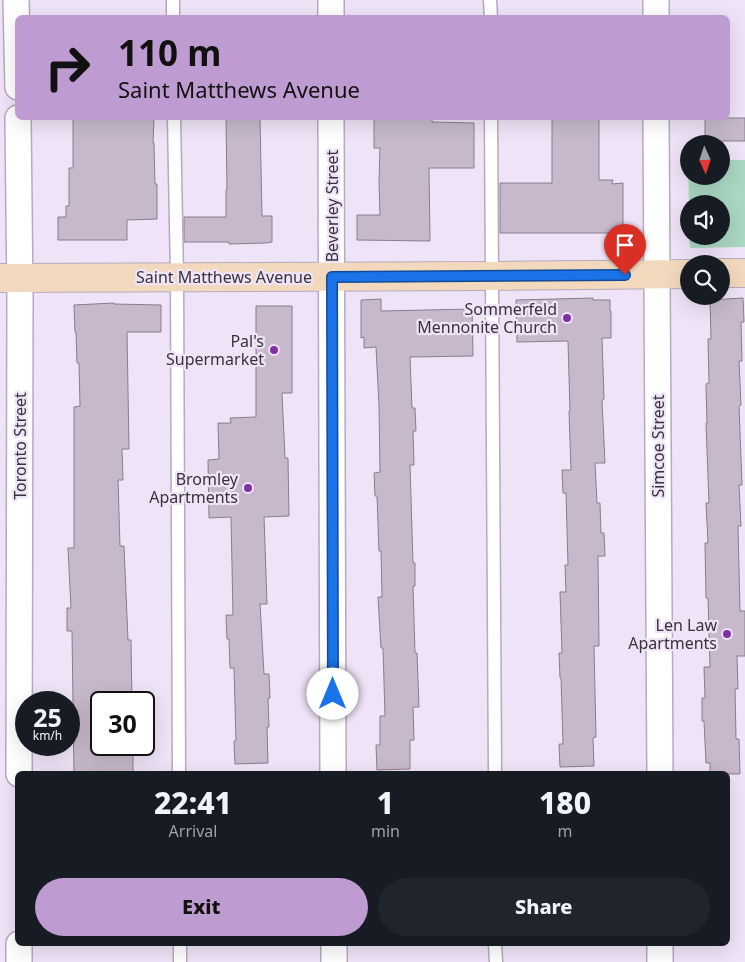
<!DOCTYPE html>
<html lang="en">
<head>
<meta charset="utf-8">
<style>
	:root { --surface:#171b24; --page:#20242c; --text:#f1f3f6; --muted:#9ea1a6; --accent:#be9cd1 }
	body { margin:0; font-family:"Noto Sans",sans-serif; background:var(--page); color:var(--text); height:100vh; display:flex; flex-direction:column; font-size:19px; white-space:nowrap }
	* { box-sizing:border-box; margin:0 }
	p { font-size:16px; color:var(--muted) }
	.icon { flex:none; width:28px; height:28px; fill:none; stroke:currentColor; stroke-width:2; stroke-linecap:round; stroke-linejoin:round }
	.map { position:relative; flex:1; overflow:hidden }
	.side { position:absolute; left:15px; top:771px; width:715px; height:175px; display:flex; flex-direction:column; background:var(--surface); border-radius:8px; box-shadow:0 5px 20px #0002 }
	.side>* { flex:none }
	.guide { position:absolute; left:15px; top:15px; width:715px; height:105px; border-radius:8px; box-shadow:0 5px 20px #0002; background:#be9cd1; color:#111; overflow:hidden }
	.needle { width:32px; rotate:177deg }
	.tools { position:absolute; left:680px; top:135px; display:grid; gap:10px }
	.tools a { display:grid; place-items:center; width:50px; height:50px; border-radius:50%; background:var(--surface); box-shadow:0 5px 20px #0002; font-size:25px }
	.speed { position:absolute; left:15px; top:691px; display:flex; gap:10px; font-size:25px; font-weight:700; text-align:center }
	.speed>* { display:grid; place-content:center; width:65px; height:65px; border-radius:50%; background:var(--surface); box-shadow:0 5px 20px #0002; line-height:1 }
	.speed small { font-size:12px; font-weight:400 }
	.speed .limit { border:2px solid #111; border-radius:8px; background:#fff; color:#111 }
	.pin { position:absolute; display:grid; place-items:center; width:42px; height:42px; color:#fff; margin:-51px -21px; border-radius:50% 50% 50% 0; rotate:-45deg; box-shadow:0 0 5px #0007 }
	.pin .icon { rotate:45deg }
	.me { position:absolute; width:55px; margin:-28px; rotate:0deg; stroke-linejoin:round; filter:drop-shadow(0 0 4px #0008) }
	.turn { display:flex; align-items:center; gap:18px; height:105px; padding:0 20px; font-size:22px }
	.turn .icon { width:65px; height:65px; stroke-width:2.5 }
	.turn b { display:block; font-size:35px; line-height:42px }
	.eta { display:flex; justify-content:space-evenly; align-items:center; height:85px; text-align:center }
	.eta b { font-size:30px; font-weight:800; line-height:35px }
	.cta { display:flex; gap:10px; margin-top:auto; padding:10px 20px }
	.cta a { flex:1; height:58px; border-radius:30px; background:var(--accent); color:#111; font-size:20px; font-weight:800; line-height:58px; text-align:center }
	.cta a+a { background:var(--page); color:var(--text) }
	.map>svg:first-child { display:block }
	.green { fill:#a9d7c1 }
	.building { fill:#c7b9cb; stroke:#8a7c8d }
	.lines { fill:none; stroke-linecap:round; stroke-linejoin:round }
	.lane-casing { stroke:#b6aabe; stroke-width:15 }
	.street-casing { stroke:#b6aabe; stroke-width:28 }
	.secondary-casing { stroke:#b6aabe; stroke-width:30 }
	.lane { stroke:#fff; stroke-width:12 }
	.street { stroke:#fff; stroke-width:25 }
	.secondary { stroke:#f2d9be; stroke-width:28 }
	.route-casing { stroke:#114b97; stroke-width:12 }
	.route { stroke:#1a73e8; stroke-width:9 }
	.poi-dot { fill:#7f32a4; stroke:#efe3f7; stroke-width:2 }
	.labels { text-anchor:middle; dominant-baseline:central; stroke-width:4.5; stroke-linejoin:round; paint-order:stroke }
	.street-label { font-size:16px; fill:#38333b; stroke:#efe3f7 }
	.poi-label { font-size:16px; fill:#38333b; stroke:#efe3f7; text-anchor:end }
</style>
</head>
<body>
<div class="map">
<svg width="745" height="962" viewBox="0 0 745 962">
	<rect width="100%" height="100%" fill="#efe3f7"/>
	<path class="green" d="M721 160H745V247L690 248 689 236H721V204H689L688 162 689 176H721Z"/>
	<path class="building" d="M73 118H154L153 143H154L155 184H157V219L127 220V240H58V217H66V206H69V168H73Z
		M226 118H260L262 216H272V242L266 243 229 244V242H184V217H226V190H227Z
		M374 118H432V122L474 123V168H429L430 241 357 240V215H380L379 183 380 148H374Z
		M552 118H599V180H613L612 184 623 183V233H500V183H552Z
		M705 118H745V141H705Z
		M593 298V300H610V311H611V338H602L604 399 602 400 605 463H595L597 503H600L601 533H604L605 556H598L599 646H594L596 737 593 738 594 766 560 767 559 744H563L561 678H560L559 653H562L560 592H566L565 565H568L566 493H563L562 470H571L569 411H570L568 341 517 342 516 300Z
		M743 298 744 322H741L742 361H739L741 405 739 406 742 485H739L741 526H738L740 611H745V656H737L738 689H735L736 739H739L740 774H710V763H706L704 721H702V698H705L704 667H710L708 598H706L705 543H708L706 503H709L706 423H707L706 384 709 383 708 339H711L710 300Z
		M381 299V311L472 309 473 356 410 357 412 408H415L416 431H413L414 465H410L413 563H415V586H413L415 653H417L419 707H413L414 740H410V769L377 770 376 745H380V716H385L383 648H381L378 597H382L381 551H379L377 496H375L374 473 380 472 379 405 376 347 364 348V337L361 338V300Z
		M114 303V304L161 305V332H127L129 449H122L123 480H118L120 546H124L128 640H131L132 702H101V745H133V774H74L72 631H67V608H71L68 548H74V407L80 406 79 363H77L76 332H75L74 305Z
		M256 306H292V393H282L285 458H288L289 516 264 517 267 604H260L264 674H269L270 698H268L269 727H267L268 763 235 764 234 741H236L234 668H230L229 639H227L226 615H233L231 517 209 518 208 460 219 459 218 423H231L230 418 256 417Z"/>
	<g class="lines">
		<g class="lane-casing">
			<path id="lane" d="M173 0V18
				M490 0 491 18
				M174 118 177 277 179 774
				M491 118 495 774
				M180 944V962
				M495 944 496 962"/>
		</g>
		<g class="street-casing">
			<path id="street" d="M16 0 18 87
				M331 0V18
				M656 0V18
				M18 118 20 298 19 774
				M331 118 333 774
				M656 118 660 774
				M334 944V962
				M660 944V962
				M19 962V944"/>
		</g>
		<g class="secondary-casing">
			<path id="secondary" d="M721 273H745
				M0 278 492 276 689 274"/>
		</g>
		<use href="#lane" class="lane"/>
		<use href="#street" class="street"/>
		<use href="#secondary" class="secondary"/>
	</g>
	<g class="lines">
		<g class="route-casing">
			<path id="route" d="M333 694 332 277 625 275"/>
		</g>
		<use href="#route" class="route"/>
	</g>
	<g class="poi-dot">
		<circle cx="567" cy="318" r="5"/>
		<circle cx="274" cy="350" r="5"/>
		<circle cx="248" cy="488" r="5"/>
		<circle cx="727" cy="634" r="5"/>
	</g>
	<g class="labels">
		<g class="street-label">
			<text transform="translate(332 206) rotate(-90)">Beverley Street</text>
			<text x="224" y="277">Saint Matthews Avenue</text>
			<text transform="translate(20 446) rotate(-90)">Toronto Street</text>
			<text transform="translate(658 446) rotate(-90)">Simcoe Street</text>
		</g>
		<g class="poi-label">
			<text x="557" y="309">Sommerfeld<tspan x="557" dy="18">Mennonite Church</tspan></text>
			<text x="264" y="341">Pal's<tspan x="264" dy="18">Supermarket</tspan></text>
			<text x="238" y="479">Bromley<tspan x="238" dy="18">Apartments</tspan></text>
			<text x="717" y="625">Len Law<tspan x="717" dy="18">Apartments</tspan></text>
		</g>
	</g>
</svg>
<div class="tools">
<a><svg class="needle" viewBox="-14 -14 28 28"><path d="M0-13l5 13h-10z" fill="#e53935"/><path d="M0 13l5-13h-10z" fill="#9ea1a6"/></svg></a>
<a><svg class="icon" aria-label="sound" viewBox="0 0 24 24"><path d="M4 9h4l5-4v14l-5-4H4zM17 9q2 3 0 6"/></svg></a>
<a><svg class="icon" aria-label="search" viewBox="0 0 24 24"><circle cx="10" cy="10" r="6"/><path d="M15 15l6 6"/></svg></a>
</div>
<div class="speed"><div>25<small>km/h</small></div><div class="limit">30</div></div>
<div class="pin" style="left:625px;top:275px;background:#d93025"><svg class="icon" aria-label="arrive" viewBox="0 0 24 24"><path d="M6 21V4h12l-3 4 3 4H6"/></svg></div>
<svg class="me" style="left:333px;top:694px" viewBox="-20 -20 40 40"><circle r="19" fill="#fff"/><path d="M0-13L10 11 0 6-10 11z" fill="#1a73e8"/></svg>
<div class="guide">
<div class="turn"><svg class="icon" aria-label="right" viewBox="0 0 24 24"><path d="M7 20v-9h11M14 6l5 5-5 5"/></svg><div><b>110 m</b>Saint Matthews Avenue</div></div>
</div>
<section class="side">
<div class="eta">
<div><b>22:41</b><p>Arrival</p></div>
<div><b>1</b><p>min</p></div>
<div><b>180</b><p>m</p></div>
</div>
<div class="cta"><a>Exit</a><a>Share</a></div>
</section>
</div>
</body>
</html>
